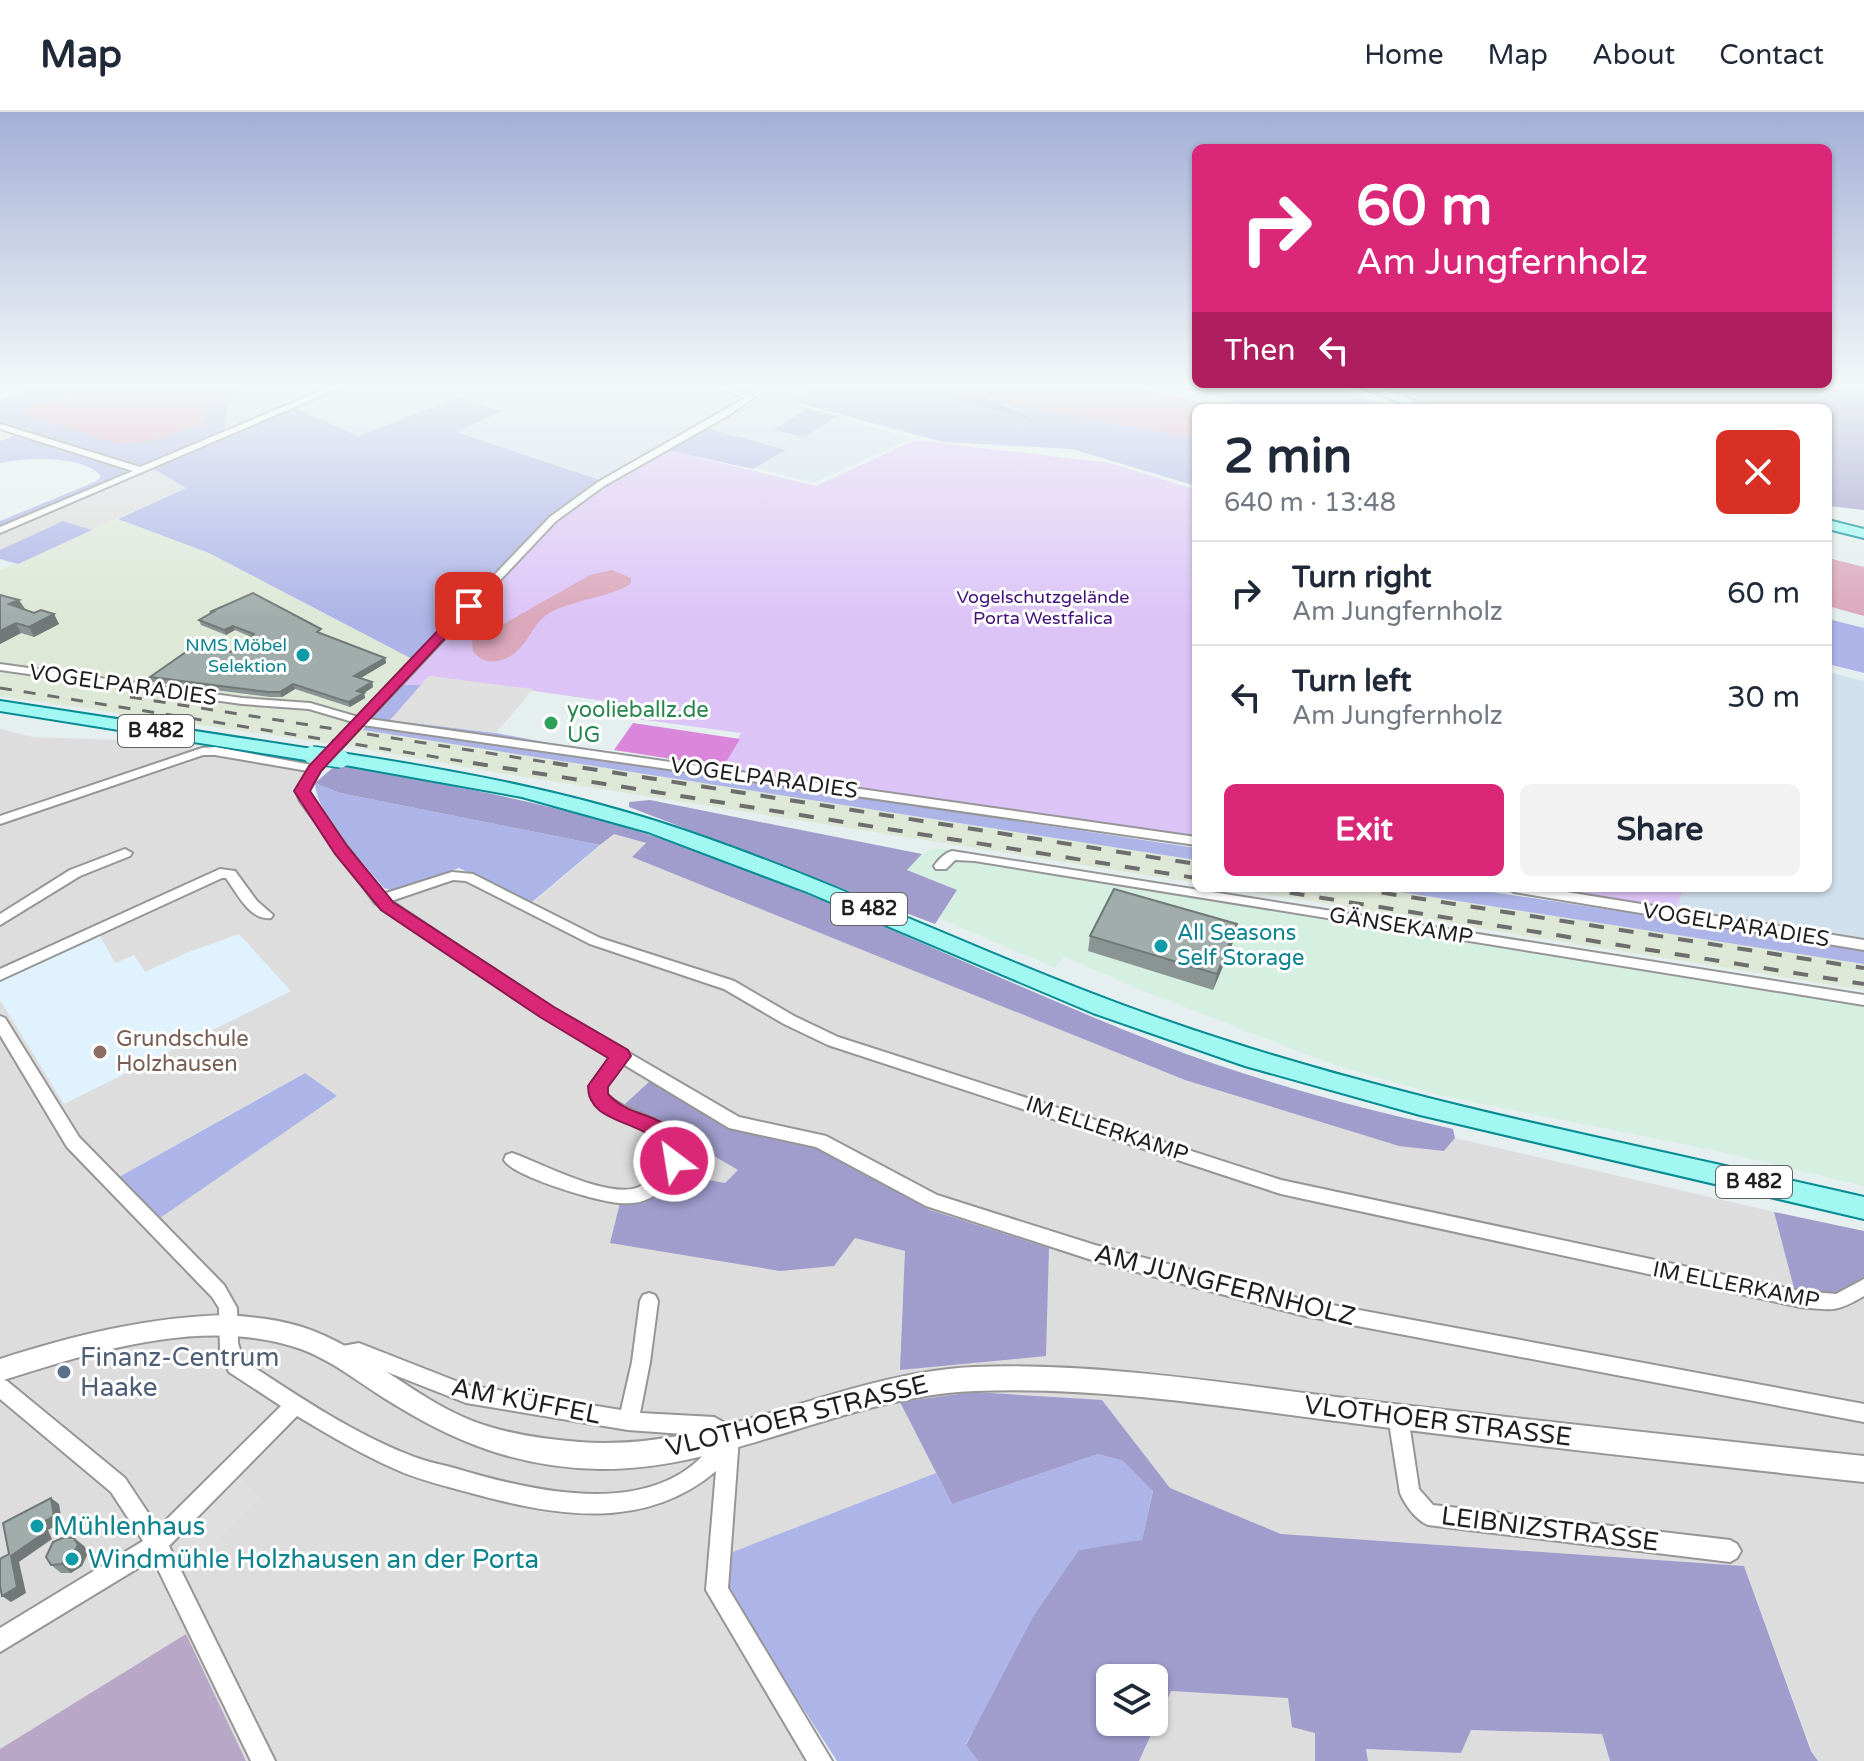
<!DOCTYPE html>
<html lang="en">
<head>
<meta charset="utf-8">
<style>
	:root { --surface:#fff; --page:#f2f2f3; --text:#1f2937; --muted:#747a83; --line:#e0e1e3; --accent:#db2777 }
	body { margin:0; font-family:"Varela Round",sans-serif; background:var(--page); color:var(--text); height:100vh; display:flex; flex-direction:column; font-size:30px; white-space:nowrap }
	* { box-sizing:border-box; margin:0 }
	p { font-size:26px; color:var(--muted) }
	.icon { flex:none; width:44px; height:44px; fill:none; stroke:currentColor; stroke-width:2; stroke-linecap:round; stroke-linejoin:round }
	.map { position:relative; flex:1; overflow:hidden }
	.panel { position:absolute; left:1192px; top:292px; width:640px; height:488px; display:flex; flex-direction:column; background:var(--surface); border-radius:12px; box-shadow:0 2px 6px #0004 }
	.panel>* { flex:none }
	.top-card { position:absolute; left:1192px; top:32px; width:640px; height:244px; border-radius:12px; box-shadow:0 2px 6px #0004; background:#db2777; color:#fff; overflow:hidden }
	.fabs { position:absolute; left:1096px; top:1552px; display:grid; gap:16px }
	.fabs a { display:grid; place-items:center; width:72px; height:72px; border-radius:12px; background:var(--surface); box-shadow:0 2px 6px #0004; font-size:40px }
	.pin { position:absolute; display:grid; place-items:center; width:68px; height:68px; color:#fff; margin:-34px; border-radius:16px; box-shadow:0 4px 12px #0006 }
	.me { position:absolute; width:88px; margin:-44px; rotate:329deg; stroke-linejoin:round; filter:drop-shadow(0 0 6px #0008) }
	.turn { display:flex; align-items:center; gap:28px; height:168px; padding:0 32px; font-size:36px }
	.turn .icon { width:104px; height:104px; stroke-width:2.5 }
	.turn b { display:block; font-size:56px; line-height:68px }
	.then { display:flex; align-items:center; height:76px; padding:0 32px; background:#0003; gap:16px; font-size:30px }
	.round { display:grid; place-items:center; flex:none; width:84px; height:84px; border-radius:12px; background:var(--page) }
	.headline { display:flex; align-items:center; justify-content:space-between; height:136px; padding:0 32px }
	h1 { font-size:48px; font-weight:800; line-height:60px }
	.primary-button { display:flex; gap:16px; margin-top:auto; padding:16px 32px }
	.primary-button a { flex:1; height:92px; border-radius:12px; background:var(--accent); color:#fff; font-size:32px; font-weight:800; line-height:92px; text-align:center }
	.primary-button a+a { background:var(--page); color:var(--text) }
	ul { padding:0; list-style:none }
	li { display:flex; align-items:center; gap:24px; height:104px; padding:0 32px; border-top:2px solid var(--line) }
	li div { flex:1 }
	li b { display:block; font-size:30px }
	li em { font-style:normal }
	header { display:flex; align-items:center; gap:48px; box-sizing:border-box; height:112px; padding:0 40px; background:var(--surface); border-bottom:2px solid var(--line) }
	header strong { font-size:38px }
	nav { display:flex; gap:44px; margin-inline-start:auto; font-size:28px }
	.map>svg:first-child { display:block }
	.residential { fill:#dcdddc; fill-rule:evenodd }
	.commercial { fill:#d5efe0 }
	.industrial { fill:#dee8d7 }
	.education { fill:#e0f2fe }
	.farmland { fill:#d1e0ed }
	.grass { fill:#adb4e7 }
	.forest { fill:#a09ccc; fill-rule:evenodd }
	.cemetery { fill:#b8a7c7 }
	.park { fill:#dcc4f7 }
	.pitch { fill:#da87db }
	.parking { fill:#dfdfdf }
	.water { fill:#dba7bb }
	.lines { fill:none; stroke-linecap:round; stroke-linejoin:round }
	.minor-casing { stroke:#969696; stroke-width:4 }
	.tertiary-casing { stroke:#969696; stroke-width:4 }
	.primary-casing { stroke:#078b93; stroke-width:4 }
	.minor { fill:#fff; fill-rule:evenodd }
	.tertiary { fill:#fff; fill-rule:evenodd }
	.primary { fill:#a1f8f3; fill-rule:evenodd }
	.rail-far1 { stroke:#6d6d6d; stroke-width:3; stroke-dasharray:12 12; stroke-linecap:butt }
	.rail { stroke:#6d6d6d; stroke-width:4; stroke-dasharray:15 15; stroke-linecap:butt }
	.primary-bridge-casing { stroke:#078b93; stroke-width:20; stroke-linecap:butt }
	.primary-bridge { stroke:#a1f8f3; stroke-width:17 }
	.wall { fill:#8a9593 }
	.shaded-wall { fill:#717978 }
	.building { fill:#a1adab; stroke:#717978; stroke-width:2 }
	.route { fill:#db2777; stroke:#8e194d; stroke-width:2 }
	.culture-dot { fill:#0f9aa8; stroke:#fff; stroke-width:3 }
	.leisure-dot { fill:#2e9e5b; stroke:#fff; stroke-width:3 }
	.education-dot { fill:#8d6e63; stroke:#fff; stroke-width:3 }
	.service-dot { fill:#5c6f8a; stroke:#fff; stroke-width:3 }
	.labels { text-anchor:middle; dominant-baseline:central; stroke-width:6; stroke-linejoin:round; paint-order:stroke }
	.far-park-label { font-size:18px; fill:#411079; stroke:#fff }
	.far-culture-label { font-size:18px; fill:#0d838f; stroke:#fff; text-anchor:end }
	.shield { fill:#fff; stroke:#626262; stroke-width:2 }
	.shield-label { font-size:20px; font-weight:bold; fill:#1f1f1f }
	.street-label { font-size:22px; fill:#1f1f1f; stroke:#fff }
	.leisure-label { font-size:22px; fill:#27864d; stroke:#fff; text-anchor:start }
	.culture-label { font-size:22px; fill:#0d838f; stroke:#fff; text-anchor:start }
	.education-label { font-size:22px; fill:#785e54; stroke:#fff; text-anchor:start }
	.near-street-label { font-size:26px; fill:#1f1f1f; stroke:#fff }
	.near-service-label { font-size:26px; fill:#4e5e75; stroke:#fff; text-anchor:start }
	.near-culture-label { font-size:26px; fill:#0d838f; stroke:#fff; text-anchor:start }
</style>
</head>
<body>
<header>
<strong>Map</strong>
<nav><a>Home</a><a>Map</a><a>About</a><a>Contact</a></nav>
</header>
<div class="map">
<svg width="1864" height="1649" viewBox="0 0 1864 1649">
	<rect width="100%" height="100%" fill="#e5efef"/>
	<path class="residential" d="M149 354 187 375 92 418 63 409 0 438V417Z
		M0 617 32 625 145 629 312 654 299 676 379 789 456 766 469 767 524 798 614 722 647 732 633 745 1185 968 1399 1033 1444 1039 1455 1026 1774 1100 1798 1191 1832 1198 1864 1185V1649H1818L1812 1639 1744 1454 1281 1422 1170 1376 1102 1288 901 1291 936 1361 712 1448 813 1649H246L186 1522 0 1637ZM304 961 337 985 250 1043 119 1065ZM626 992 821 1035 930 1098 1049 1136 905 1139 855 1125 651 1085 678 1062 725 1071 739 1058Z
		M1171 1579 1289 1586 1315 1621V1649H1139Z
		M1470 1618 1602 1622 1610 1649H1368L1366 1637 1461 1641Z"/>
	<path class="commercial" d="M937 736 1864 885V1074L1718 1039 1439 983 1335 953 1146 880 1063 844 1055 856 939 806 956 778 906 758 930 737Z"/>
	<path class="industrial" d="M118 407 209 441 418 550 364 618 1196 748V771L500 661 347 634 0 584V458Z
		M1228 776H1374L1864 852V878Z"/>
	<path class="education" d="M98 820 115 851 134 843 145 860 186 841 239 822 291 879 64 992 0 888V868Z"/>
	<path class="farmland" d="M235 275H717L744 284 747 281 729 275H816L789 290 808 296 774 317 805 325 837 304 911 327 814 371 756 356 785 339 699 314 601 368 455 319 501 299 459 285 358 324 291 294 223 322 226 303Z
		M1828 560 1864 569V828L1674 799 1685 776H1828Z"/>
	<path class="grass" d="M37 275H98L79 285 53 289 114 331 145 330 200 313 217 275H235L226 303 224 321 291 294 358 324 459 285 502 299 456 320 600 368 699 314 786 338 753 357 666 338 418 550 209 441 118 407 186 376 149 354 0 417V409L97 369 101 364C84 343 25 345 0 351V329L18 322 0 316V288Z
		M816 275H905L1039 308 989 286 1196 327V374L1072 337 943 330 790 289Z
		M1175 275H1335L1393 296H1260Z
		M808 296 837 304 805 325 773 318Z
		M63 409 92 418 18 452 0 447V438Z
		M1828 507 1864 516V561L1828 552Z
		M399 573H421L391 608 496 621 728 665 1196 736V748L363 618Z
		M315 671 340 681 600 733 531 791 459 756 397 780 384 776C362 749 317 705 315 671Z
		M1374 776H1465L1864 836V852Z
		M305 961 337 984 160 1106 119 1065Z
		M1098 1342 1123 1349 1153 1378 1142 1429 1079 1438 966 1632 978 1649H837L730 1483 725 1443 936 1361 952 1392Z"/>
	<path class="forest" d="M905 275C930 275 963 276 986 286 1004 293 1024 303 1044 310Z
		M1378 275H1864V398L1828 394V296H1440Z
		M336 653C445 672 554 691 659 726 829 783 990 866 1157 931 1253 968 1353 995 1453 1017L1455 1026 1444 1039 1399 1034 1185 968 632 745 646 731 614 722 600 733 340 681 315 671Z
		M650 688 922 742 907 758 957 778 935 812 629 695V690Z
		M650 969 733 1017 821 1035 930 1098 1049 1136 1046 1244 900 1258 905 1139 855 1126 834 1154 780 1159 610 1131 620 1091 651 1085 678 1062 725 1071 738 1058 625 992Z
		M1774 1100 1864 1119V1167C1836 1185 1828 1184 1795 1180Z
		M974 1280 1102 1288 1170 1376 1281 1422 1744 1454 1811 1639 1818 1649H1610L1602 1622 1471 1618 1461 1641 1366 1637 1368 1649H1315V1621L1292 1615 1288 1586 1171 1579 1139 1649H978L966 1633 1033 1505 1079 1438 1142 1428 1153 1379 1123 1349 1098 1342 952 1392 900 1290ZM1110 1566H1154V1610H1110Z"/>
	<path class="cemetery" d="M186 1522 246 1649H0V1637Z"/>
	<path class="park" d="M915 328 1110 351 1196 378V727L723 655 741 621 638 607V602L618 591 429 564 421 573H399L553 409 587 380 666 338 816 374Z
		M1523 776H1685L1674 799Z"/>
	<path class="pitch" d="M633 611 740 627 723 655 614 638Z"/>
	<path class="parking" d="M429 564 533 577 496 621 390 608Z
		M230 1358 261 1385 192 1455 176 1424Z"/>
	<path class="water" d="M98 275H217L200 313 145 330 114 331 24 302C38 287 56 292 74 287 83 284 89 278 98 275Z
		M929 275H1132L1227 296H1196V327Z
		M1828 446 1864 455V504L1828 494Z
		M612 458 631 466V471C616 484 572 488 549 501 529 514 527 541 501 548 490 551 480 549 473 539L472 528 483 521 501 518 502 513 590 463Z"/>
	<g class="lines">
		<g class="minor-casing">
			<path id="minor" d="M330 275H341L0 421V415L133 359 0 317V312L140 355Z
				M717 275H730L755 285 729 303 604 374 556 409 369 607 1196 725V733L363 613 320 659 308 679 312 688 383 782 452 760 473 762 600 826 734 869 794 904 838 925 1281 1068 1800 1179 1836 1182 1864 1167V1184C1835 1201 1832 1198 1800 1195L1281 1082 828 933 784 912 724 877 590 832 466 769 453 768 391 789 552 896 739 1005 826 1024 937 1083 1095 1133 1305 1188 1864 1292V1310L1305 1204 1095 1149 926 1094 816 1035 729 1016 623 952 606 975V982C637 1010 676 997 682 1049 675 1063 665 1079 650 1086 640 1091 630 1092 619 1091 597 1089 514 1065 504 1048L506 1043 512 1041C541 1051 609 1088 639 1075 650 1070 659 1058 666 1048L664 1033C644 1009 607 1010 590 984L592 970 611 945 542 904 375 791 300 689 296 679 308 659 215 643H203L0 712V704L202 636 215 635 312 653 353 610 309 597 242 592 0 558V552L242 586 310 591 358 605 550 405 598 370 745 286Z
				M125 737 132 741 130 744 80 764 0 813V802L70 758Z
				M952 739 1864 883V893L975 749 955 748 946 757H936L934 754C938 748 945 741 952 739Z
				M220 757 235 759 257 789 273 803 271 806C250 809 237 781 226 766H222L0 868V857Z
				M1507 776H1542L1864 828V838L1514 780Z
				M0 904 5 906 79 1025 224 1173 237 1196 238 1231 243 1248C295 1282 349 1319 407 1342 423 1349 439 1352 454 1356 534 1380 661 1411 716 1327L711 1324 628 1318 466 1291 359 1249 339 1251 332 1248 330 1242 332 1236 359 1231 466 1273 621 1298 632 1250 640 1189 643 1183 649 1181 655 1183 658 1189 650 1250 640 1301 714 1305 736 1317 739 1325 728 1476 832 1649H807L706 1478 716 1359C644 1420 555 1404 471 1381 445 1374 419 1368 395 1357 361 1342 329 1323 297 1304L169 1434 275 1649H251L153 1447 0 1540V1516L143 1429 111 1380 0 1287V1266L7 1269 125 1366 158 1416 281 1294 229 1260 220 1238 219 1196 212 1185 67 1035 0 923Z
				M1398 1295 1405 1297 1408 1304 1419 1377 1433 1393 1730 1428 1737 1432 1741 1439 1737 1446 1730 1450 1428 1413C1416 1408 1405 1393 1400 1381L1388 1304 1391 1297Z"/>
		</g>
		<g class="tertiary-casing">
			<path id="tertiary" d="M227 1203C252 1205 277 1207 302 1215 361 1234 407 1280 463 1305 499 1321 540 1327 579 1330 716 1341 839 1261 974 1255 1106 1250 1239 1274 1369 1289 1534 1309 1699 1326 1864 1344V1370C1698 1352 1533 1334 1367 1313 1238 1297 1105 1274 975 1279 845 1284 730 1358 600 1357 517 1356 452 1329 384 1286 357 1269 331 1248 301 1237 204 1203 93 1240 0 1269V1247C75 1223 148 1205 227 1203Z"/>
		</g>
		<g class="primary-casing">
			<path id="primary" d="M1360 275H1379L1432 296H1414Z
				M1828 408 1864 417V426L1828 417Z
				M0 589 312 637 321 643 312 649 0 599Z
				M341 641C465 660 588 683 706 726 862 781 1010 855 1167 909 1393 988 1631 1031 1864 1085V1107L1420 1003 1245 954 1093 901 807 780 648 720 522 685 334 651 332 647 334 643Z"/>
		</g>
		<use href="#minor" class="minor"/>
		<use href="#tertiary" class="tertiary"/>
		<use href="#primary" class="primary"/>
		<path class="rail-far1" d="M0 576 486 653
			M130 585 565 653"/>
		<path class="rail" d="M473 651 1196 766
			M553 651 1196 752
			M1260 776 1864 872
			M1352 776 1864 856"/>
		<g class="primary-bridge-casing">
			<path id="primary-bridge" d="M312 643 341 647"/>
		</g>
		<use href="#primary-bridge" class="primary-bridge"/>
	</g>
	<path class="wall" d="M0 483 19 488 25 497 34 501 54 502 59 512 34 525 21 521 0 532Z
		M210 500 323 522 385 546 386 551 360 566 372 570 373 575 364 581 365 586 350 595 295 577 282 585H270L152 570 150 565 231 540 243 534 251 525 235 518 226 523 201 513 199 508 211 501Z
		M1090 824 1234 828 1213 878 1088 839Z
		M74 1426 84 1434 88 1441 82 1454 71 1461H61L51 1453Z"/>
	<path class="shaded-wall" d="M19 488 25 497 9 492Z
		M54 502 59 512 34 525 29 515Z
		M16 511 21 521 0 532V519Z
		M233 514 235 518 226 523 224 518Z
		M385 546 386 551 356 569 354 564Z
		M372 570 373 575 364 581 365 586 350 595 348 590 357 579Z
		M293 572 295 577 282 585 280 580Z
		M1237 812 1234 828 1213 878 1217 862Z
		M51 1386 59 1392 62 1410 48 1418 52 1427 19 1450 26 1481 11 1490 2 1484 11 1444 40 1412Z
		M74 1426 84 1434 88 1441 82 1454 71 1461 61 1452Z"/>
	<path class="building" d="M253 481 321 517 317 520 385 546 354 564 372 570 357 579 364 581 348 590 293 572 280 580H268L150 565 196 533 208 531 231 540 243 534 254 522 233 514 224 518 199 508 213 500H210Z
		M0 483 19 488 9 492 34 501 41 498 54 502 29 515 16 511 0 519Z
		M1114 777 1237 812 1217 862 1090 824Z
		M51 1386 54 1404 40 1412 44 1421 11 1444 17 1475 2 1484 0 1474V1447L9 1442 3 1411Z
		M65 1425 74 1426 78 1433 71 1445 61 1452 51 1453 46 1445 53 1430Z"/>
	<linearGradient id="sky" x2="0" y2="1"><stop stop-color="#a3afd6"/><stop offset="0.54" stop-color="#f3f8f8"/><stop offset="1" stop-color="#f3f8f8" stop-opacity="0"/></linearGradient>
	<rect width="1864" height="506" fill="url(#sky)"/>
	<path class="route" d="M464 491 475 494 321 659 310 679 347 734 393 790 554 895 628 938 631 944 608 975V982C636 1013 676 994 685 1049L682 1055 674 1058 666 1055C663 1048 663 1038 659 1032 640 1007 588 1012 588 974L608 946 540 905 381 798 335 742 294 679 309 654Z"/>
	<g class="culture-dot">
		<circle cx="303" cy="543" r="8"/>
		<circle cx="1161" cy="834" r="8"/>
		<circle cx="37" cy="1414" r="8"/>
		<circle cx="72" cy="1447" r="8"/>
	</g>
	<circle class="leisure-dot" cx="551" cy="611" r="8"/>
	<circle class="education-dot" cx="100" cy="940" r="8"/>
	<circle class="service-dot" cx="64" cy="1260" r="8"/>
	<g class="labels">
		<g class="far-park-label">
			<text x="1043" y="485">Vogelschutzgelände<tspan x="1043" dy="21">Porta Westfalica</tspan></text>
		</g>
		<g class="far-culture-label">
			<text x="287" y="533">NMS Möbel<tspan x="287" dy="21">Selektion</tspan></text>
		</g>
		<g class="shield">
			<rect x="118" y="603" width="76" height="32" rx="6"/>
			<rect x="831" y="781" width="76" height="32" rx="6"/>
			<rect x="1716" y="1054" width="76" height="32" rx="6"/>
		</g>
		<g class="shield-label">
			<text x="156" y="619">B 482</text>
			<text x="869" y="797">B 482</text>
			<text x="1754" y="1070">B 482</text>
		</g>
		<g class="street-label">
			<text transform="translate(123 573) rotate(8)">VOGELPARADIES</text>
			<text transform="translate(764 666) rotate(8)">VOGELPARADIES</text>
			<text transform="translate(1736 813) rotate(9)">VOGELPARADIES</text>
			<text transform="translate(1401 814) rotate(9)">GÄNSEKAMP</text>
			<text transform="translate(1107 1017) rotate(18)">IM ELLERKAMP</text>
			<text transform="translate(1736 1173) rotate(11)">IM ELLERKAMP</text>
		</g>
		<g class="leisure-label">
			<text x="567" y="598">yoolieballz.de<tspan x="567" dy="25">UG</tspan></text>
		</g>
		<g class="culture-label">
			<text x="1177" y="821">All Seasons<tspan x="1177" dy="25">Self Storage</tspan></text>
		</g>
		<g class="education-label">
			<text x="116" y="927">Grundschule<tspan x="116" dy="25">Holzhausen</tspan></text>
		</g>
		<g class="near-street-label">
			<text transform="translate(1225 1173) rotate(14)">AM JUNGFERNHOLZ</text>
			<text transform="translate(526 1289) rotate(11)">AM KÜFFEL</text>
			<text transform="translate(797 1304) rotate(-14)">VLOTHOER STRASSE</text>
			<text transform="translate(1438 1309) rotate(7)">VLOTHOER STRASSE</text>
			<text transform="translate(1550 1417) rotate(7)">LEIBNIZSTRASSE</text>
		</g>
		<g class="near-service-label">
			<text x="80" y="1245">Finanz-Centrum<tspan x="80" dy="30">Haake</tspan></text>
		</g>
		<g class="near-culture-label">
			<text x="53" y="1414">Mühlenhaus</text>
			<text x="88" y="1447">Windmühle Holzhausen an der Porta</text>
		</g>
	</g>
</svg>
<div class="fabs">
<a><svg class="icon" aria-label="layers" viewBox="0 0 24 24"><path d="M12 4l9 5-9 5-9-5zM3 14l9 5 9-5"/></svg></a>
</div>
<div class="pin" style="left:469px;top:494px;background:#d93025"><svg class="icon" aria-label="arrive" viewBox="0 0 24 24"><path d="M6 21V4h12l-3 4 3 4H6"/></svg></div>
<svg class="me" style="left:674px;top:1049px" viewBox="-20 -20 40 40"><circle r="17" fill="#db2777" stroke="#fff" stroke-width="3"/><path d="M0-11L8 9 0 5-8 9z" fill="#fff"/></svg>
<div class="top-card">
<div class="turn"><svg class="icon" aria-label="right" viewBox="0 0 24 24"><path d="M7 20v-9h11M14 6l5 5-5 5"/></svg><div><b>60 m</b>Am Jungfernholz</div></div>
<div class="then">Then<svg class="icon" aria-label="left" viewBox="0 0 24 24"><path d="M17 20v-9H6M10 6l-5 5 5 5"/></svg></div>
</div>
<section class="panel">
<div class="headline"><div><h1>2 min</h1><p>640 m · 13:48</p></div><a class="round" style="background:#d93025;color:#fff"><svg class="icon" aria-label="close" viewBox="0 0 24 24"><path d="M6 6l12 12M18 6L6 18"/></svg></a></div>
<ul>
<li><svg class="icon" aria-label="right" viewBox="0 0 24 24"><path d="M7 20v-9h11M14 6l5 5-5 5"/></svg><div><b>Turn right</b><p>Am Jungfernholz</p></div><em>60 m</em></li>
<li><svg class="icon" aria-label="left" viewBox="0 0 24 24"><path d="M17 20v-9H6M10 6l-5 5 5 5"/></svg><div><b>Turn left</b><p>Am Jungfernholz</p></div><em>30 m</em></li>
</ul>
<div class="primary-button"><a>Exit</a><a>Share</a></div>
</section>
</div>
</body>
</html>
